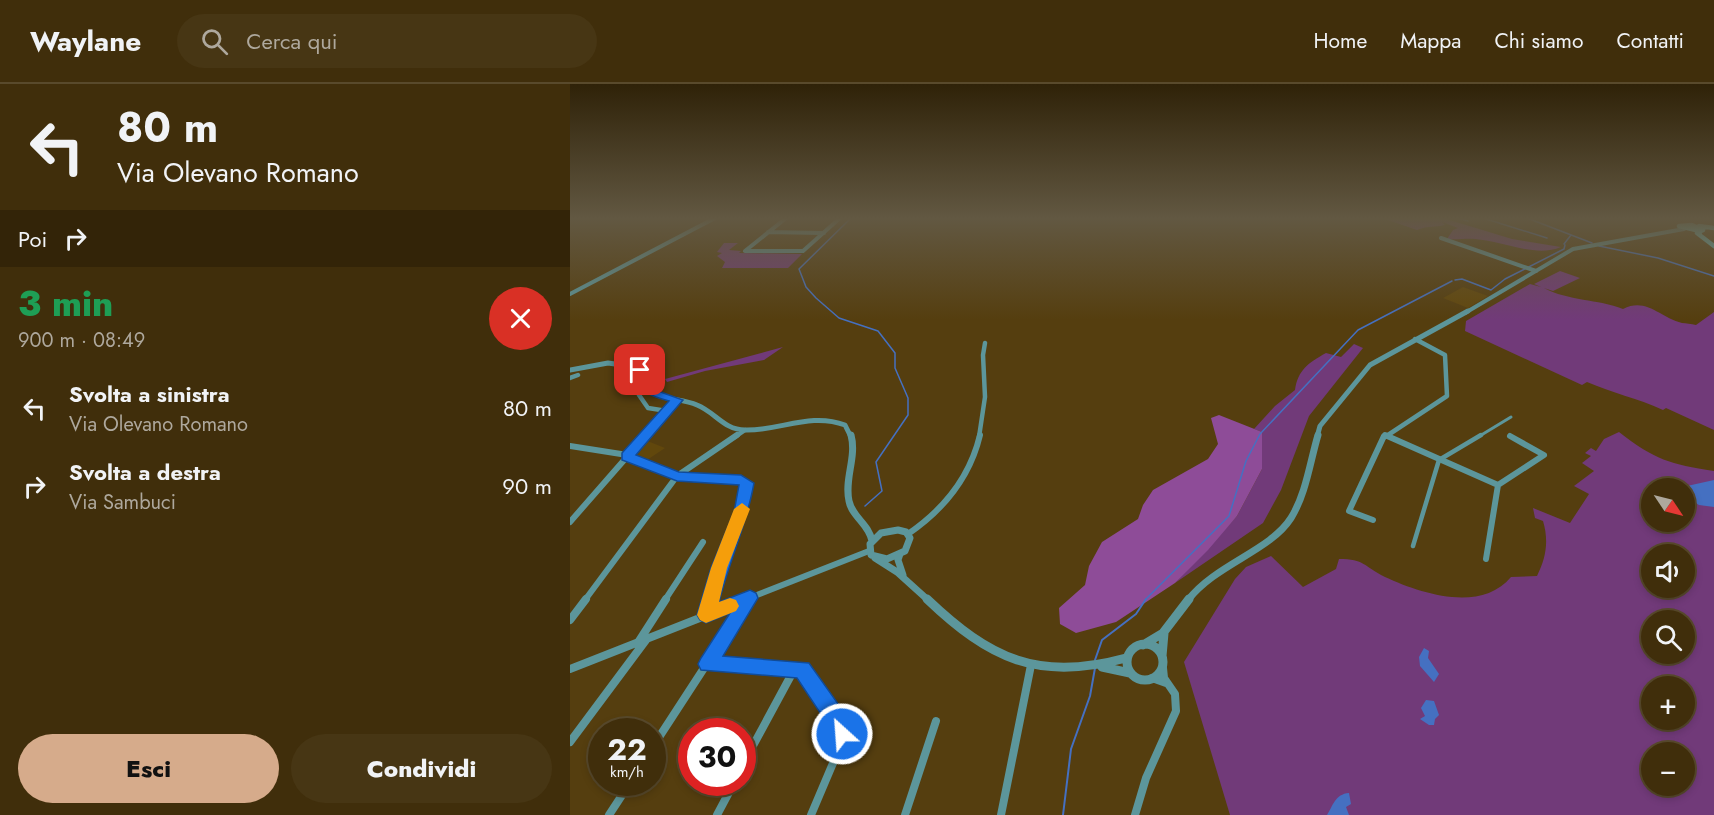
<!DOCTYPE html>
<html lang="it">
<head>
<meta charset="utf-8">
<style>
	:root { --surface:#402e0b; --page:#473614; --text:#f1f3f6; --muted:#aea89d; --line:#594a2c; --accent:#d6ab8b }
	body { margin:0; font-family:Jost,sans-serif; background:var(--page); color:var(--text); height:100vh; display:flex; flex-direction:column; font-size:22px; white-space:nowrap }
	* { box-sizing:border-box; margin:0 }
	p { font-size:20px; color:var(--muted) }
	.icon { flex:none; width:33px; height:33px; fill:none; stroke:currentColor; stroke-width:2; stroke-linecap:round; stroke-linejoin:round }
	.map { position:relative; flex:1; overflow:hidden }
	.panel { display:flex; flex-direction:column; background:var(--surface); width:570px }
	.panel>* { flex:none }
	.top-card { background:#402e0b; color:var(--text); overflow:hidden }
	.needle { width:39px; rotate:125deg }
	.tools { position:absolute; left:1071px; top:394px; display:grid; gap:12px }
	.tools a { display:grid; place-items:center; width:54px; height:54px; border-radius:50%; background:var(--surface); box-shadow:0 3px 9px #0003,0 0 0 2px var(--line); font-size:30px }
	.speed { position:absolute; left:18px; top:634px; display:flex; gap:12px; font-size:30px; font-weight:700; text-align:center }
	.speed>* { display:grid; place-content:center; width:78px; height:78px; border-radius:50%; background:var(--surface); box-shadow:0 3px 9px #0003,0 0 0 2px var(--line); line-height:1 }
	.speed small { font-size:15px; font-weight:400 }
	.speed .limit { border:9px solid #d22; background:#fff; color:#111 }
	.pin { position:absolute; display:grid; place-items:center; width:51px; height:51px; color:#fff; margin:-26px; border-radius:12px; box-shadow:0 3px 9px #0006 }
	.me { position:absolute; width:66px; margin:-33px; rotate:334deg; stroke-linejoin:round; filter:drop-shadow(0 0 4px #0008) }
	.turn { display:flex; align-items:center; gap:21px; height:126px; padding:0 18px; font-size:27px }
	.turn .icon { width:78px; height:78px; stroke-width:2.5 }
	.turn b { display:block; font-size:42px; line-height:51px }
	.then { display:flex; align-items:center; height:57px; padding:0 18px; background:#0003; gap:12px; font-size:22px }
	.round { display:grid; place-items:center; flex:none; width:63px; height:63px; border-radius:32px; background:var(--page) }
	.overview { display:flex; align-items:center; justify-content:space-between; height:102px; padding:0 18px }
	h1 { font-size:36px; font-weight:800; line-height:45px; color:#1e9e55 }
	.primary-button { display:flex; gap:12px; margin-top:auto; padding:12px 18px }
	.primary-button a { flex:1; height:69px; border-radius:36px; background:var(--accent); color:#111; font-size:24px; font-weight:800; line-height:69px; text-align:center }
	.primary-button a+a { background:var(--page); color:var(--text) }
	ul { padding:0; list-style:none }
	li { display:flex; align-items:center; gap:18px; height:78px; padding:0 18px }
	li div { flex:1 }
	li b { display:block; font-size:22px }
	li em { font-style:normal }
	header { display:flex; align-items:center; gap:36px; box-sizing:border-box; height:84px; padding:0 30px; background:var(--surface); border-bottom:2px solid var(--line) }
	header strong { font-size:28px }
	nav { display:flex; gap:33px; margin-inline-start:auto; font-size:21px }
	.search { width:420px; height:54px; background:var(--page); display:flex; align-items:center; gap:15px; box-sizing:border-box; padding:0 21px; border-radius:33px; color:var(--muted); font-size:22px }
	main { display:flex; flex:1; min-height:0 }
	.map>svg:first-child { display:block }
	.built { fill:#61470c }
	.green { fill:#713a79; fill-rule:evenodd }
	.forest { fill:#8e4c98 }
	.water { fill:#4570c1 }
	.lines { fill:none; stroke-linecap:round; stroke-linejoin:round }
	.stream-far1 { stroke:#4570c1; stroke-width:1.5 }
	.stream { stroke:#4570c1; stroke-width:2 }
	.pedestrian-far1 { stroke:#5c969b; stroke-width:3 }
	.pedestrian { stroke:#5c969b; stroke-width:4.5 }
	.minor-far3 { stroke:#5c969b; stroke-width:4 }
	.minor-far2 { stroke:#5c969b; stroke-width:4.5 }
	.minor-far1 { stroke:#5c969b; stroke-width:6 }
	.minor { stroke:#5c969b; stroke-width:8 }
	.tertiary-far3 { stroke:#5c969b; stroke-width:4 }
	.tertiary-far2 { stroke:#5c969b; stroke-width:5 }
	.tertiary-far1 { stroke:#5c969b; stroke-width:7 }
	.tertiary { stroke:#5c969b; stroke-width:9 }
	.secondary { stroke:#63c5cc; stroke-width:4.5 }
	.route { fill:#1a73e8; stroke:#114b97; stroke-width:1.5 }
	.slow { fill:#f59e0b }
</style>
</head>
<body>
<header>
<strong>Waylane</strong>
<div class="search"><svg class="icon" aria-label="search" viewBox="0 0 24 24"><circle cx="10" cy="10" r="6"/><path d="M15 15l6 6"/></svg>Cerca qui</div>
<nav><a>Home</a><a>Mappa</a><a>Chi siamo</a><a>Contatti</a></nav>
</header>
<main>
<section class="panel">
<div class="top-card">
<div class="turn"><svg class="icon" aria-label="left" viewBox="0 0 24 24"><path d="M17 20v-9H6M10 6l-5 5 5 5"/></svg><div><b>80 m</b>Via Olevano Romano</div></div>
<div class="then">Poi<svg class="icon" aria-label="right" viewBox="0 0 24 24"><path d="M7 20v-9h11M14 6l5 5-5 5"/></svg></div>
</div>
<div class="overview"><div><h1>3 min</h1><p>900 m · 08:49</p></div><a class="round" style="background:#d93025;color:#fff"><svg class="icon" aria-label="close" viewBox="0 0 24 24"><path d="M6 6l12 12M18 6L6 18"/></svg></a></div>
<ul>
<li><svg class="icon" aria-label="left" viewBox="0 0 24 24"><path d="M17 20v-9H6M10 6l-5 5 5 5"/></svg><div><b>Svolta a sinistra</b><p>Via Olevano Romano</p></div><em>80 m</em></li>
<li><svg class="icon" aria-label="right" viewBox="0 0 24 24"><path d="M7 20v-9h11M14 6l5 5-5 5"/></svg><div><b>Svolta a destra</b><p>Via Sambuci</p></div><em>90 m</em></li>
</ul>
<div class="primary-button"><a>Esci</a><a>Condividi</a></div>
</section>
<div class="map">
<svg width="1144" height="731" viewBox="0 0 1144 731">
	<rect width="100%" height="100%" fill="#553e0f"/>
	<path class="built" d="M893 203 918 212 898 224 873 214Z
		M75 356 95 364 77 376 63 370Z"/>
	<path class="green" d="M812 134H873L942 155 991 163C965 174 934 157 905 155 896 154 887 156 877 155L883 146 888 144 872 138 875 141C865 144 859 141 847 146Z
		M154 159H168L159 166 171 167 169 169 232 170 218 184H152L155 178 147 172 152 169 147 168Z
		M990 187 1010 194 983 207 974 204C998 217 1028 215 1053 225 1077 213 1090 234 1112 239 1116 239 1121 240 1126 241L1144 228V346L1096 324 1093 326C1067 314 1042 309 1017 298L1012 301 895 247 896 237 960 200 971 203 964 200Z
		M784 260 793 264 739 332 711 406 693 439 605 499 667 432 692 385V348L684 345 705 322 725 306C728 286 738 279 756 269L771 273Z
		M213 263 194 276 135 287 97 298 95 295Z
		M1049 348C1085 376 1100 380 1144 387V731H660L614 578 665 495 676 483 701 472 733 503 766 485 769 475C795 475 793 482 815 493 852 510 911 529 941 493L967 492C976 474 979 457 973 437L965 434 963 424 1000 439 1019 410 1004 402 1024 387 1012 379 1021 372 1015 369 1021 364 1026 367 1034 355ZM1082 405H1114V438H1082ZM1082 471H1114V504H1082ZM1082 537H1114V570H1082ZM1082 603H1114V636H1082ZM1082 669H1114V702H1082Z"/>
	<path class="forest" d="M649 331 692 348V385L667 432 638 466 605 499 546 538 506 549 490 540 489 524 515 501 519 482 532 458 568 435 573 421 583 406 638 375 648 360 641 334Z"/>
	<path class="water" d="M1144 396V423L1129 421 1119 415 1117 402Z
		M854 564 859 567 858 574 869 590 864 598 850 582 849 573Z
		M856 616 864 617 869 631 865 635 864 641H859L850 635 855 632 851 624Z
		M779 709 781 720 776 723 779 731H757C763 722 765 710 779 709Z"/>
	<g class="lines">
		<path class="stream-far1" d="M281 134 229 185 236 203 246 214 269 234 308 247 325 269V284L338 314V331L306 378 312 407 295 422
			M888 134 898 137
			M913 134 977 154
			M957 134 1022 159
			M994 160 1001 151
			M1029 162 1088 174 1144 192
			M885 196 892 195 921 206 935 195 994 165 995 161
			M575 516 659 432 676 377 690 350 788 246 882 197"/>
		<path class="stream" d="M525 576 532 556 566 530 576 515
			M493 731 501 665 520 612 525 584"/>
		<path class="pedestrian-far1" d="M908 353 941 333"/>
		<path class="pedestrian" d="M843 462 869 376 911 351"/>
		<path class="minor-far3" d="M216 134 175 167H233L270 134
			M198 148 254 149
			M871 154 966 187"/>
		<path class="minor-far2" d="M0 294 8 291
			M61 304 74 299
			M69 311 78 324 97 327
			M75 353 107 316
			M165 353 175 346
			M409 353 415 313 413 271 415 259
			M815 353 877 312 875 271 845 255"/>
		<path class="minor-far1" d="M815 351 928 401 974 371 940 352
			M0 362 51 370 107 392 176 398C169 439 151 476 140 516
			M803 436 779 427 814 352
			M0 438 76 351
			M338 450C373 426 400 393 410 351
			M916 475 928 401
			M15 516 107 392 167 351
			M95 516 133 458
			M174 516 299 467"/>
		<path class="minor" d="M136 531 141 515
			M0 536 16 515
			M69 557 96 515
			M137 580 225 584 237 589 269 638 272 650 269 665 241 731
			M0 585 178 515
			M582 594 596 599
			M0 658 76 556
			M82 664 179 515
			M172 682 225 584
			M39 731 60 699
			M147 731 164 699
			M335 731 366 637
			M431 731 461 581
			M565 731 576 694 606 627 605 610 594 594 593 584"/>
		<path class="tertiary-far3" d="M0 210 145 134
			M895 229 1003 165 1114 145"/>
		<path class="tertiary-far2" d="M0 286 38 279 66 283 83 309C97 316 113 315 127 321 145 328 154 346 175 346 210 347 240 328 275 341L281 353
			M747 353 750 342 800 281 898 227"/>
		<path class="tertiary-far1" d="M281 351C287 373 274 395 279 417 282 433 299 440 302 457
			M328 446 336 448 340 454 335 467 317 475 301 471 300 460 311 449Z
			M330 470 328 476 333 491
			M305 474 327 488 358 516
			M618 516C646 480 700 467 721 434 736 410 740 378 748 351"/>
		<path class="tertiary" d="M357 515C420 575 468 598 556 574
			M557 578a18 18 0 1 1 36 0a18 18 0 1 1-36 0Z
			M573 561 593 549 619 515
			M592 572 594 549
			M532 583 560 589"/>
		<path class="secondary" d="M1129 142 1144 144
			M1130 147 1109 142 1122 141 1133 146 1129 148 1130 151
			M1127 149 1144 162"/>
	</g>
	<linearGradient id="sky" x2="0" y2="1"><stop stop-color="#2f2208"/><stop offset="0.57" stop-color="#625842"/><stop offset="1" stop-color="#625842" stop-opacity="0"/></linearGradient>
	<rect width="1144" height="236" fill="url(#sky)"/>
	<path class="route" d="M70 283 74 284 82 302 88 307 113 316 66 371 109 388 171 391 184 399C177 440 159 478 149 518L180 506 186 509 188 514 153 572 239 579 276 631 282 650 279 657 272 660 264 657 259 642 227 594 131 586 128 580 131 574 160 529 136 539 130 536 127 531 141 484 164 428 169 401 107 397 52 376V369L99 317C76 311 73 309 64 286Z"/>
	<path class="slow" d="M172 419 180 425 157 484 149 518 160 514 166 516 169 522 166 527 136 539 130 536 127 531 141 484 164 425Z"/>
</svg>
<div class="tools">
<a><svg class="needle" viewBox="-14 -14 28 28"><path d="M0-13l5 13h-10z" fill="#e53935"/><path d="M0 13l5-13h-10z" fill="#aea89d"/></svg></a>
<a><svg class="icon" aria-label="sound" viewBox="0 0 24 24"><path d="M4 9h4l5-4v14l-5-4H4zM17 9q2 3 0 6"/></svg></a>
<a><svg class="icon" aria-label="search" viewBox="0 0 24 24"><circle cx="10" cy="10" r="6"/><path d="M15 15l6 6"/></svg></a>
<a>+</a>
<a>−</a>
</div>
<div class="speed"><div>22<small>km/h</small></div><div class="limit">30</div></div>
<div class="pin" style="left:70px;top:286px;background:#d93025"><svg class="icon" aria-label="arrive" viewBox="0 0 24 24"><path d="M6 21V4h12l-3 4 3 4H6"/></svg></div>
<svg class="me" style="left:272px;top:650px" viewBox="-20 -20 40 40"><circle r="17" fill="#1a73e8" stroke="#fff" stroke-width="3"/><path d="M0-11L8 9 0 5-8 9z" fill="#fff"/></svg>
</div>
</main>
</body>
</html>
